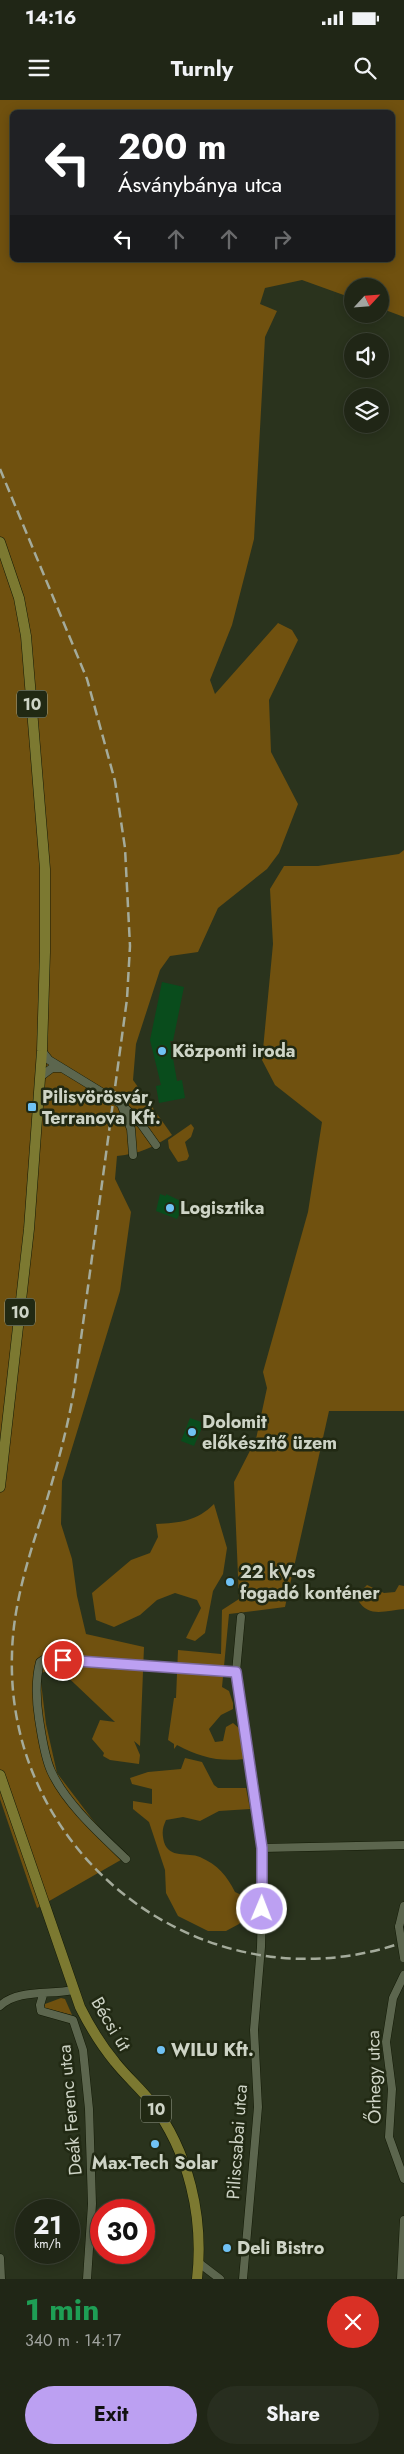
<!DOCTYPE html>
<html lang="en">
<head>
<meta charset="utf-8">
<style>
	:root { --surface:#202616; --page:#282e1f; --text:#f1f3f6; --muted:#a2a5a1; --line:#3d4335; --accent:#bca0f2 }
	body { margin:0; font-family:Jost,sans-serif; background:var(--page); color:var(--text); height:100vh; display:flex; flex-direction:column; font-size:19px; white-space:nowrap }
	* { box-sizing:border-box; margin:0 }
	p { font-size:16px; color:var(--muted) }
	.icon { flex:none; width:28px; height:28px; fill:none; stroke:currentColor; stroke-width:2; stroke-linecap:round; stroke-linejoin:round }
	.map { position:relative; height:2179px; overflow:hidden }
	.side { display:flex; flex-direction:column; background:var(--surface); flex:1 }
	.side>* { flex:none }
	.top-card { position:absolute; left:10px; top:10px; width:385px; height:152px; border-radius:8px; box-shadow:0 2px 12px #0003,0 0 0 1px var(--line); background:#202124; color:#fff; overflow:hidden }
	.needle { width:32px; rotate:64deg }
	.controls { position:absolute; left:344px; top:178px; display:grid; gap:10px }
	.controls a { display:grid; place-items:center; width:45px; height:45px; border-radius:50%; background:var(--surface); box-shadow:0 2px 12px #0003,0 0 0 1px var(--line); font-size:25px }
	.speed { position:absolute; left:15px; top:2099px; display:flex; gap:10px; font-size:25px; font-weight:700; text-align:center }
	.speed>* { display:grid; place-content:center; width:65px; height:65px; border-radius:50%; background:var(--surface); box-shadow:0 2px 12px #0003,0 0 0 1px var(--line); line-height:1 }
	.speed small { font-size:12px; font-weight:400 }
	.speed .limit { border:8px solid #d22; background:#fff; color:#111 }
	.pin { position:absolute; display:grid; place-items:center; width:42px; height:42px; color:#fff; margin:-21px; border:2px solid #fff; border-radius:50%; box-shadow:0 1px 5px #0007 }
	.me { position:absolute; width:55px; margin:-28px; rotate:1deg; stroke-linejoin:round; filter:drop-shadow(0 0 4px #0008) }
	.turn { display:flex; align-items:center; gap:18px; height:105px; padding:0 25px; font-size:22px }
	.turn .icon { width:65px; height:65px; stroke-width:2.5 }
	.turn b { display:block; font-size:35px; line-height:42px }
	.lanes { display:flex; align-items:center; height:48px; padding:0 25px; background:#0003; justify-content:center; gap:25px; direction:ltr }
	.lanes .off { opacity:.35 }
	.round { display:grid; place-items:center; flex:none; width:52px; height:52px; border-radius:26px; background:var(--page) }
	.overview { display:flex; align-items:center; justify-content:space-between; height:85px; padding:0 25px }
	h1 { font-size:30px; font-weight:700; line-height:38px; color:#1e9e55 }
	.primary-button { display:flex; gap:10px; margin-top:auto; padding:10px 25px }
	.primary-button a { flex:1; height:58px; border-radius:30px; background:var(--accent); color:#111; font-size:20px; font-weight:700; line-height:58px; text-align:center }
	.primary-button a+a { background:var(--page); color:var(--text) }
	.status { display:flex; justify-content:space-between; align-items:center; height:35px; padding:0 25px; background:var(--surface); direction:ltr }
	.status svg { height:14px; fill:currentColor }
	header { display:flex; justify-content:space-between; align-items:center; height:65px; padding:0 25px; background:var(--surface); font-size:22px; font-weight:700 }
	.map>svg:first-child { display:block }
	.green { fill:#70510f; fill-rule:evenodd }
	.building { fill:#094c1c }
	.lines { fill:none; stroke-linecap:round; stroke-linejoin:round }
	.minor-casing { stroke:#131a06; stroke-width:9 }
	.major-casing { stroke:#131a06; stroke-width:11 }
	.minor { stroke:#5c664e; stroke-width:8 }
	.major { stroke:#7c7931; stroke-width:10 }
	.rail { stroke:#a4ab9b; stroke-width:2.5; stroke-dasharray:10 5; stroke-linecap:butt }
	.minor-bridge-casing { stroke:#131a06; stroke-width:9; stroke-linecap:butt }
	.minor-bridge { stroke:#5c664e; stroke-width:8 }
	.route-casing { stroke:#7a689d; stroke-width:12 }
	.route { stroke:#bca0f2; stroke-width:9 }
	.poi-dot { fill:#70c2f4; stroke:#212913; stroke-width:2 }
	.labels { text-anchor:middle; dominant-baseline:central; stroke-width:5; stroke-linejoin:round; paint-order:stroke }
	.shield { fill:#212913; stroke:#9aa190; stroke-width:1 }
	.shield-label { font-size:16px; font-weight:bold; fill:#ced4c6 }
	.poi-label { font-size:18px; font-weight:bold; fill:#ced4c6; stroke:#212913; text-anchor:start }
	.street-label { font-size:18px; fill:#ced4c6; stroke:#212913 }
</style>
</head>
<body>
<div class="status"><b>14:16</b><svg viewBox="0 0 49 12"><path d="M0 12V9h3v3zM5 12V6h3v6zM10 12V3h3v9zM15 12V0h3v12zM26 1h20v11H26zM47 4h2v5h-2z"/></svg></div>
<header><svg class="icon" aria-label="menu" viewBox="0 0 24 24"><path d="M4 6h16M4 12h16M4 18h16"/></svg>Turnly<svg class="icon" aria-label="search" viewBox="0 0 24 24"><circle cx="10" cy="10" r="6"/><path d="M15 15l6 6"/></svg></header>
<div class="map">
<svg width="404" height="2179" viewBox="0 0 404 2179">
	<rect width="100%" height="100%" fill="#2a331d"/>
	<path class="green" d="M0 0H404V217L380 208V186H352V198L302 180 265 188 260 204 277 211 265 237 254 439 232 525 210 580 215 594 278 523 292 530 298 540 269 600 271 652 298 704 279 753 267 769 218 808 198 852 170 856 160 870 136 944 133 980 172 1035C154 1047 139 1054 117 1056L115 1079 131 1112 120 1191 62 1381 61 1424 72 1459 77 1496 86 1534 144 1547 140 1646 134 1641 140 1655 139 1664 110 1660 103 1656 104 1653 92 1639 100 1620 115 1622 56 1566 40 1574 46 1624 57 1673 92 1719 126 1757 37 1808 0 1699ZM12 12H392V160H12Z
		M404 750V1311H329L285 1507 229 1514 222 1587 229 1591 233 1603V1609L221 1615 209 1629 215 1642 223 1641 226 1627 233 1623 240 1629 244 1659C218 1662 200 1657 177 1645L174 1649V1644L168 1640 174 1598H176L178 1550 221 1554 222 1510 239 1499 234 1382 256 1339 267 1288 263 1272 308 1112 322 1022 275 985 262 960 273 844 270 789 284 766H318L399 754Z
		M191 1024 194 1028 191 1037 185 1042 189 1056 187 1060 178 1062 169 1048 168 1040Z
		M214 1404 227 1448 223 1474 213 1491 205 1533 195 1541 186 1538 201 1508 197 1500 175 1493 157 1500 140 1515 114 1527 96 1520 92 1493 131 1460 150 1453 158 1437 156 1424C180 1423 197 1421 214 1404Z
		M367 1485 384 1493 395 1492 399 1485 404 1486V1509C387 1510 369 1519 358 1500L360 1492Z
		M185 1658 202 1662 214 1685 218 1688H246L250 1709 219 1711 200 1721 183 1717 166 1720C162 1729 162 1733 164 1742 169 1759 188 1752 200 1757 218 1765 227 1776 235 1792L246 1797 251 1805 249 1811 239 1824 226 1831H208L178 1816 166 1793 165 1770 149 1722 133 1709V1701L152 1704V1689L132 1684 130 1678 148 1672 181 1669Z
		M61 1898 65 1899 72 1915 44 1908 45 1904Z"/>
	<path class="building" d="M162 882 184 887 173 941H170L177 981 182 980 185 998 159 1003 156 986 161 985 150 940Z
		M160 1094 166 1096V1094L185 1103 177 1119 156 1111Z
		M190 1318 204 1323 194 1346 181 1341Z"/>
	<g class="lines">
		<g class="minor-casing">
			<path id="minor" d="M42 951 49 960 121 1004 131 1029 133 1055
				M40 977 52 968H61
				M124 1007 141 1024 156 1045
				M241 1517 236 1572 254 1684 263 1762 261 1847 254 1930 258 2007 243 2179
				M262 1748 404 1745
				M126 1759C101 1735 66 1704 51 1671 44 1655 42 1637 39 1619 36 1599 35 1581 40 1562L46 1558 236 1572
				M399 1827 404 1806
				M404 1875 393 1898 386 1942 392 1989 389 2037 404 2079
				M43 1895 40 1905 41 1911 73 1920 83 1950 89 2009 92 2104 87 2179
				M0 1906C17 1889 50 1895 73 1890
				M0 2158 1 2179
				M199 2163 220 2179
				M401 2179 404 2120"/>
		</g>
		<g class="major-casing">
			<path id="major" d="M0 442 19 498 26 536 45 769V852L42 951 29 1129 0 1387
				M0 1675 80 1907C90 1927 101 1945 115 1962 126 1976 140 1988 151 2002 189 2052 204 2117 197 2179"/>
		</g>
		<use href="#minor" class="minor"/>
		<use href="#major" class="major"/>
		<path class="rail" d="M0 369 87 579 115 681 125 748 130 846 127 899 74 1290C67 1331 56 1370 44 1409 29 1456 13 1504 12 1554 5 1759 209 1911 404 1842"/>
		<g class="minor-bridge-casing">
			<path id="minor-bridge" d="M399 1827 404 1858"/>
		</g>
		<use href="#minor-bridge" class="minor-bridge"/>
	</g>
	<g class="lines">
		<g class="route-casing">
			<path id="route" d="M63 1560 236 1572 262 1748V1809"/>
		</g>
		<use href="#route" class="route"/>
	</g>
	<g class="poi-dot">
		<circle cx="162" cy="951" r="5"/>
		<rect x="27" y="1002" width="10" height="10" rx="2.5"/>
		<circle cx="170" cy="1108" r="5"/>
		<circle cx="192" cy="1332" r="5"/>
		<circle cx="230" cy="1482" r="5"/>
		<circle cx="161" cy="1950" r="5"/>
		<circle cx="155" cy="2044" r="5"/>
		<circle cx="227" cy="2148" r="5"/>
	</g>
	<g class="labels">
		<g class="shield">
			<rect x="17" y="590.5" width="30" height="27" rx="4"/>
			<rect x="5" y="1198.5" width="30" height="27" rx="4"/>
			<rect x="141" y="1995.5" width="30" height="27" rx="4"/>
		</g>
		<g class="shield-label">
			<text x="32" y="604">10</text>
			<text x="20" y="1212">10</text>
			<text x="156" y="2009">10</text>
		</g>
		<g class="poi-label">
			<text x="172" y="951">Központi iroda</text>
			<text x="42" y="997">Pilisvörösvár,<tspan x="42" dy="21">Terranova Kft.</tspan></text>
			<text x="180" y="1108">Logisztika</text>
			<text x="202" y="1322">Dolomit<tspan x="202" dy="21">előkészitő üzem</tspan></text>
			<text x="240" y="1472">22 kV-os<tspan x="240" dy="21">fogadó konténer</tspan></text>
			<text x="171" y="1950">WILU Kft.</text>
			<text x="155" y="2063" text-anchor="middle">Max-Tech Solar</text>
			<text x="237" y="2148">Deli Bistro</text>
		</g>
		<g class="street-label">
			<text transform="translate(111 1924) rotate(59)">Bécsi út</text>
			<text transform="translate(374 1977) rotate(-91)">Őrhegy utca</text>
			<text transform="translate(70 2010) rotate(-95)">Deák Ferenc utca</text>
			<text transform="translate(237 2042) rotate(-86)">Piliscsabai utca</text>
		</g>
	</g>
</svg>
<div class="controls">
<a><svg class="needle" viewBox="-14 -14 28 28"><path d="M0-13l5 13h-10z" fill="#e53935"/><path d="M0 13l5-13h-10z" fill="#a2a5a1"/></svg></a>
<a><svg class="icon" aria-label="sound" viewBox="0 0 24 24"><path d="M4 9h4l5-4v14l-5-4H4zM17 9q2 3 0 6"/></svg></a>
<a><svg class="icon" aria-label="layers" viewBox="0 0 24 24"><path d="M12 4l9 5-9 5-9-5zM3 14l9 5 9-5"/></svg></a>
</div>
<div class="speed"><div>21<small>km/h</small></div><div class="limit">30</div></div>
<div class="pin" style="left:63px;top:1560px;background:#d93025"><svg class="icon" aria-label="arrive" viewBox="0 0 24 24"><path d="M6 21V4h12l-3 4 3 4H6"/></svg></div>
<svg class="me" style="left:262px;top:1809px" viewBox="-20 -20 40 40"><circle r="17" fill="#bca0f2" stroke="#fff" stroke-width="3"/><path d="M0-11L8 9 0 5-8 9z" fill="#fff"/></svg>
<div class="top-card">
<div class="turn"><svg class="icon" aria-label="left" viewBox="0 0 24 24"><path d="M17 20v-9H6M10 6l-5 5 5 5"/></svg><div><b>200 m</b>Ásványbánya utca</div></div>
<div class="lanes"><svg class="icon" aria-label="left" viewBox="0 0 24 24"><path d="M17 20v-9H6M10 6l-5 5 5 5"/></svg><svg class="icon off" aria-label="ahead" viewBox="0 0 24 24"><path d="M12 20V5M6 11l6-6 6 6"/></svg><svg class="icon off" aria-label="ahead" viewBox="0 0 24 24"><path d="M12 20V5M6 11l6-6 6 6"/></svg><svg class="icon off" aria-label="right" viewBox="0 0 24 24"><path d="M7 20v-9h11M14 6l5 5-5 5"/></svg></div>
</div>
</div>
<section class="side">
<div class="overview"><div><h1>1 min</h1><p>340 m · 14:17</p></div><a class="round" style="background:#d93025;color:#fff"><svg class="icon" aria-label="close" viewBox="0 0 24 24"><path d="M6 6l12 12M18 6L6 18"/></svg></a></div>
<div class="primary-button"><a>Exit</a><a>Share</a></div>
</section>
</body>
</html>
